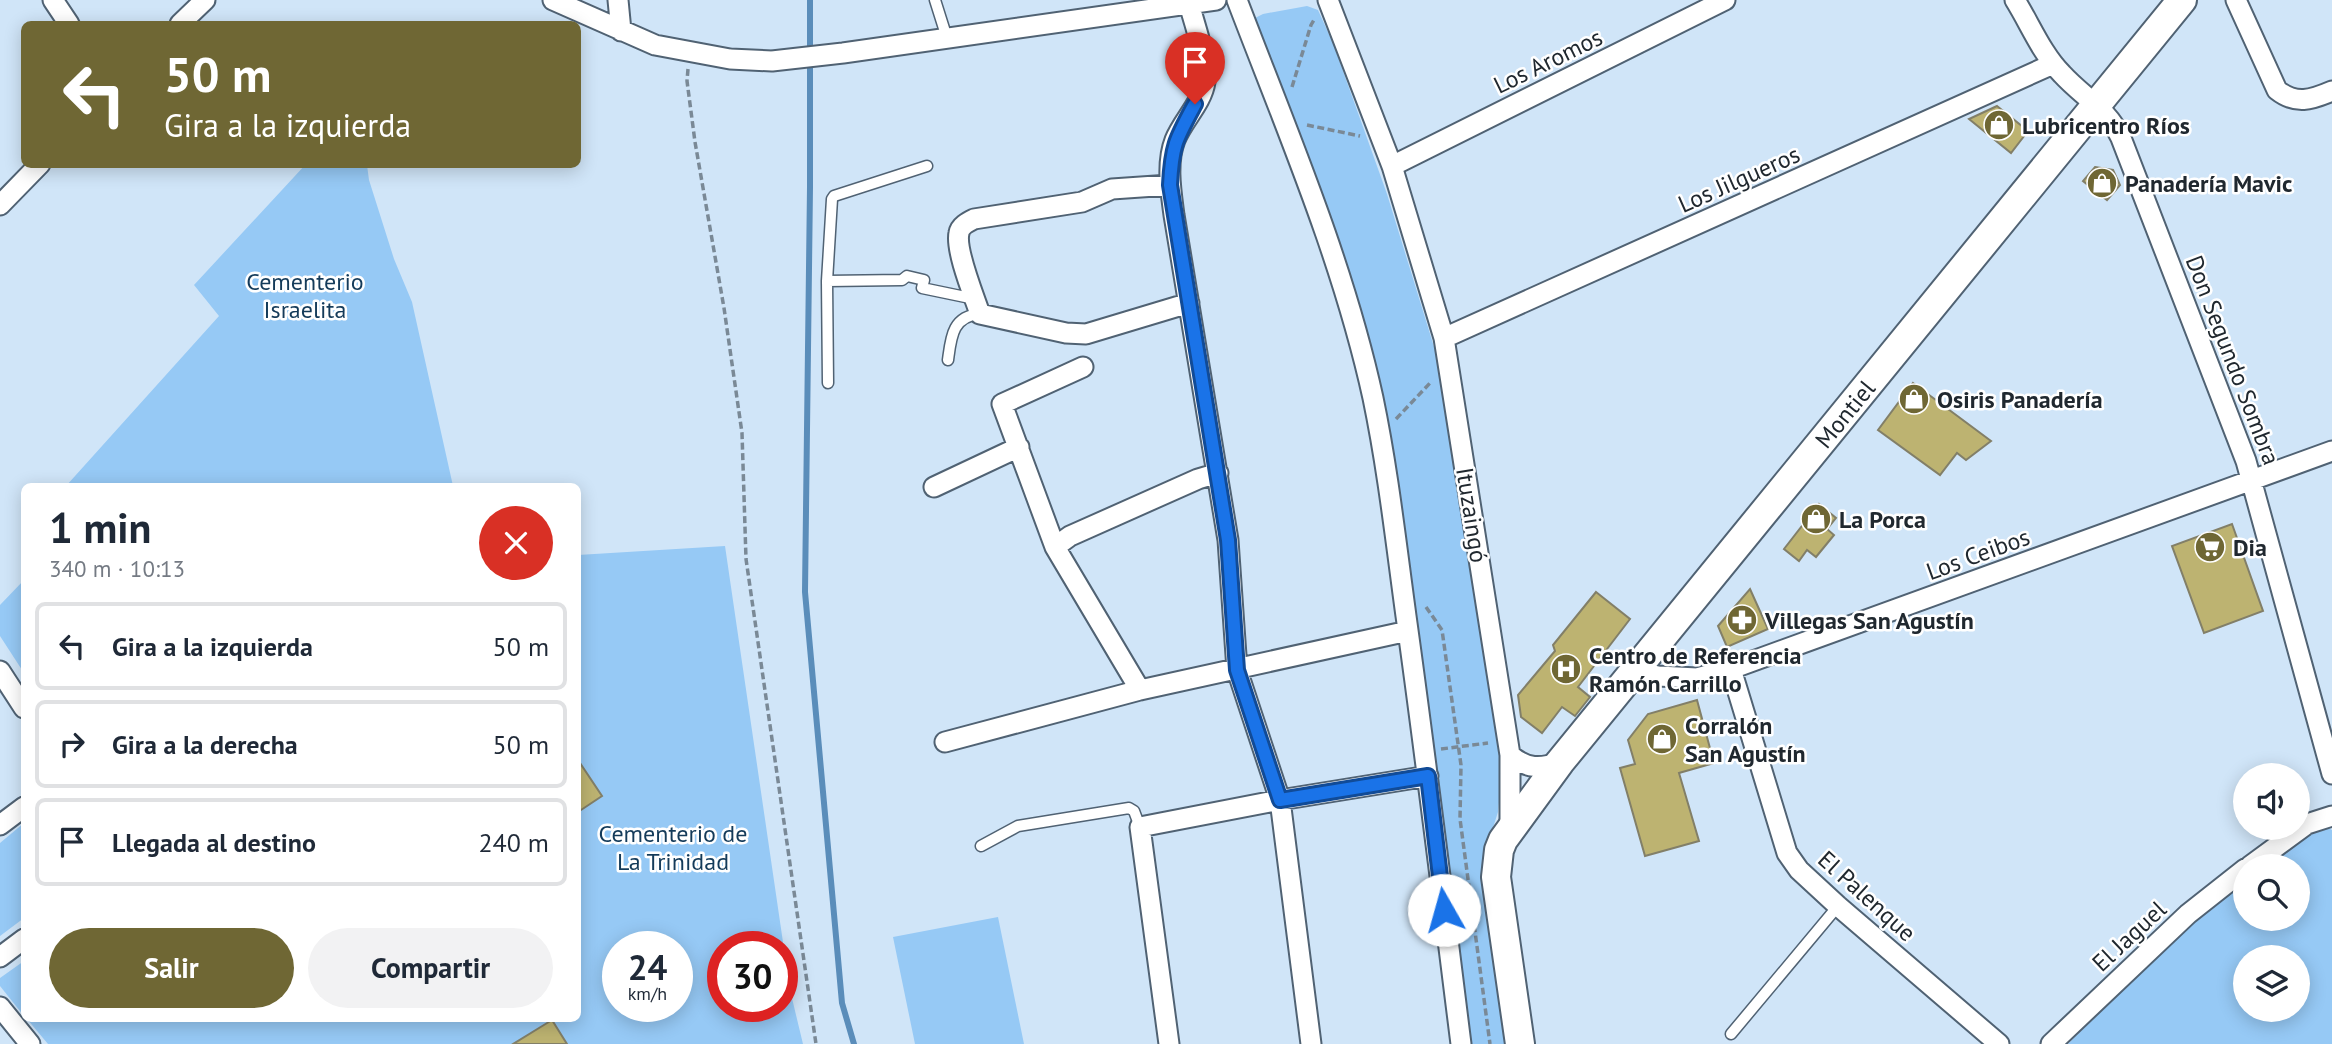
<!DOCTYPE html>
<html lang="es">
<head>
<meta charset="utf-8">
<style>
	:root { --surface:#fff; --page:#f2f2f3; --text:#1f2937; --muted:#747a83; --line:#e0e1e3; --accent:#6f6734 }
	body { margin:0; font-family:"PT Sans",sans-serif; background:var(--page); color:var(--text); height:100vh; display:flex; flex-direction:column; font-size:26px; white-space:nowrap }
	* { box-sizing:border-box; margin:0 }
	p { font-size:23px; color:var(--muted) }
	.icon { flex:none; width:38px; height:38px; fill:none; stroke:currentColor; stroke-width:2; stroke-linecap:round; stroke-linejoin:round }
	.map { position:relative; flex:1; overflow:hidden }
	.details { position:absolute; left:21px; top:483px; width:560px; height:539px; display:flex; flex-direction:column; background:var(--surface); border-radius:10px; box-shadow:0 4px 18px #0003 }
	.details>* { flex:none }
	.hud { position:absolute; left:21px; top:21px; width:560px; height:147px; border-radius:10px; box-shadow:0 4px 18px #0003; background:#6f6734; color:#fff; overflow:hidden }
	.buttons { position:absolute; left:2233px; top:763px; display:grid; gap:14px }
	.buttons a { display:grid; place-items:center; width:77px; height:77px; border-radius:50%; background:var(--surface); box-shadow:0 4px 18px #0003; font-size:35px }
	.speed { position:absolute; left:602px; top:931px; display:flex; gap:14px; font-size:35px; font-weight:700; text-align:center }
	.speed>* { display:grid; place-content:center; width:91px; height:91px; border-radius:50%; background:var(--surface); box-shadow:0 4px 18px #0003; line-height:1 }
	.speed small { font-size:18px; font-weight:400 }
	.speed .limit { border:10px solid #d22; background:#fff; color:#111 }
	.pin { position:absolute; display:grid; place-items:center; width:60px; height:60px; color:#fff; margin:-72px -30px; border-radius:50% 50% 50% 0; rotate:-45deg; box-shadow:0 0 7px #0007 }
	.pin .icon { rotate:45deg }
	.me { position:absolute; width:77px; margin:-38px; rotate:353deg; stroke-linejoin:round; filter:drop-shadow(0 0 5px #0008) }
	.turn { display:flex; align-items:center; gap:24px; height:147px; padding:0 28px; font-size:32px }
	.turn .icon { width:91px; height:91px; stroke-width:2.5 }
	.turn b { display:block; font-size:49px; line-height:60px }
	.round { display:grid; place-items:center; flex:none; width:74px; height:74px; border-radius:37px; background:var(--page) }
	.headline { display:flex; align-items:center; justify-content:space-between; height:119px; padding:0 28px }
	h1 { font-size:42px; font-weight:700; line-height:52px }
	.action { display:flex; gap:14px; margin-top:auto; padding:14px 28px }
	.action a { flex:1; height:80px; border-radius:42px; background:var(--accent); color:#fff; font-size:28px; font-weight:700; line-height:80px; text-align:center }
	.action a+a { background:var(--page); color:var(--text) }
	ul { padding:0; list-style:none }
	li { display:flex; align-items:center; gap:21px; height:88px; margin:0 14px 10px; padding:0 14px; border:4px solid var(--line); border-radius:10px }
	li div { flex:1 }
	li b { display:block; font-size:26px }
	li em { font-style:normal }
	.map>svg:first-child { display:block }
	.green { fill:#96c9f5; fill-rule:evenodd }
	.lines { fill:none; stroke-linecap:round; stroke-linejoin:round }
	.stream { stroke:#5a8dba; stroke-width:6 }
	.building { fill:#bdb371; stroke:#827f68; stroke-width:2 }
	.lane-casing { stroke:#506273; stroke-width:13 }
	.street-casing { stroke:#506273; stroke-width:23 }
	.secondary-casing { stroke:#506273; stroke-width:32 }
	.path { stroke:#7a8996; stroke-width:3.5; stroke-dasharray:7 3.5; stroke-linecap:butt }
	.lane { stroke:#fff; stroke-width:10 }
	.street { stroke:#fff; stroke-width:19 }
	.secondary { stroke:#fff; stroke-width:28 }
	.route-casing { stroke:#114b97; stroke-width:18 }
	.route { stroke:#1a73e8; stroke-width:12 }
	.labels { text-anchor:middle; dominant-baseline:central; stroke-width:5; stroke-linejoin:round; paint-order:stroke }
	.street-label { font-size:24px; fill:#20282f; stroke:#fff }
	.poi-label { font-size:24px; font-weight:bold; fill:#20282f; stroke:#fff; text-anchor:start }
	.park-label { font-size:24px; fill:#143b5a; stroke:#fff }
</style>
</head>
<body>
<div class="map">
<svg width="2332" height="1044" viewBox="0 0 2332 1044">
	<rect width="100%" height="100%" fill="#d0e5f8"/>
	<path class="green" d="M1307 6 1318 10 1333 43 1387 194 1435 350 1502 774 1498 812 1491 834 1508 1044H1469L1387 431 1255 24V18L1263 14Z
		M306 164 367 165 369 180 394 259 412 302 453 486H66L219 316 194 285Z
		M725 546 790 990 803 1044H48L27 1019 578 1018V555ZM618 947H677V1006H618ZM723 947H782V1006H723Z
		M24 580V673L0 636V605Z
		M24 823V918L0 936V843Z
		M2328 828 2332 830V1044H2068C2125 987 2181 928 2245 879V919H2298V866H2263L2315 829ZM2245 957H2298V1010H2245Z
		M998 917 1024 1044H915L893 937Z
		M24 961V1016L0 986V978Z"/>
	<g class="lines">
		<path class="stream" d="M810 0V187L805 592 842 1003 854 1044"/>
	</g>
	<path class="building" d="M1997 106 2028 131 2011 153 1969 119Z
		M2095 167 2113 170 2120 185 2107 200 2083 181Z
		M1913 383 1991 441 1966 460 1957 453 1940 475 1878 430Z
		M1819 504 1836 518 1827 529 1834 535 1816 557 1807 550 1799 561 1784 549Z
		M2232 524 2263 611 2204 633 2172 546Z
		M1750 589 1768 629 1727 647 1718 626Z
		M1596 592 1630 619 1578 687 1590 697 1575 716 1562 707 1542 733 1521 717 1518 695 1555 651 1553 645Z
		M1697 700 1714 763 1679 773 1699 841 1645 856 1620 768 1635 764 1628 740 1648 714Z
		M578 760 602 796 578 812Z
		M552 1020 567 1044H513Z"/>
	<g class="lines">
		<g class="lane-casing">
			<path id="lane" d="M935 0 947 38
				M827 281 902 280 907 276 924 280 922 288 975 299
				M948 360C951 338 952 316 980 314
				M828 383 827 281 832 199 834 196 927 166
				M981 846 1018 826 1129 808 1134 811 1140 827
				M1731 1034 1838 906"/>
		</g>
		<g class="street-casing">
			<path id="street" d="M53 0 69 24
				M553 0 655 45 730 59 772 61 843 53 1216 0
				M618 0 621 31
				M1237 0C1287 131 1343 261 1373 398 1388 470 1396 543 1406 616 1426 759 1443 901 1461 1044
				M1328 0 1392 166 1444 338 1510 755V828
				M2015 0C2030 24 2042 54 2062 74 2084 98 2107 108 2121 138L2246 461 2332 774
				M2236 0 2277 90C2296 105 2311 100 2332 91
				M1189 3C1194 24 1208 60 1205 82 1202 103 1183 120 1175 140 1166 163 1171 192 1174 215L1228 540 1237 670 1280 800 1311 1044
				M180 24 205 0
				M1392 166 1725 0
				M1170 185 1112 189 1082 202 974 219C968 222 960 226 959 233 955 250 974 296 980 314L1066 333 1086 334 1189 303
				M0 205 40 164
				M1444 338 2053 64
				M1083 367 1002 404 1055 547 1140 690
				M934 487 1019 447
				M1055 547 1070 536 1198 479 1218 473
				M1731 669 1787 853 1799 870 1838 906 1999 1044
				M0 671 24 708
				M1635 671 1658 676 1697 678 1731 669 2332 451
				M945 742 1140 690 1408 631
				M1510 755C1527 769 1540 769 1560 762
				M0 825 24 807
				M2250 866 2307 824 2332 816
				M0 957 24 939
				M0 1007 30 1044
				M1169 1044 1140 827 1280 800 1428 776
				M2051 1044 2188 914 2245 869"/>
		</g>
		<g class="secondary-casing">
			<path id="secondary" d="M1520 1044 1496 877 1499 850 1503 840 1560 762 2182 0"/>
		</g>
		<path class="path" d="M688 69 687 81 695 142 724 308 742 433 746 559 816 1044
			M1292 87 1311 25 1315 18
			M1307 125 1360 136
			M1396 419 1431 382
			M1426 607 1442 630 1461 765 1460 819 1490 1044
			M1441 749 1488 743"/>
		<use href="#lane" class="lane"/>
		<use href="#street" class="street"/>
		<use href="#secondary" class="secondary"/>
	</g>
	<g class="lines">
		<g class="route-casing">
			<path id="route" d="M1195 104C1176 139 1172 145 1170 185L1228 540 1237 670 1280 800 1428 776 1444 910"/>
		</g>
		<use href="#route" class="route"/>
	</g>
	<defs>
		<g id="shop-disc" transform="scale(1.575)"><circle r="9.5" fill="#6f6734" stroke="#fff"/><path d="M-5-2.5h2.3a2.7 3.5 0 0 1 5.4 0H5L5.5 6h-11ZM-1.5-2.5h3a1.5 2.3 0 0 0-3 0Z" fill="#fff"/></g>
		<g id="supermarket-disc" transform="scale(1.575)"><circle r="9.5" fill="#6f6734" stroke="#fff"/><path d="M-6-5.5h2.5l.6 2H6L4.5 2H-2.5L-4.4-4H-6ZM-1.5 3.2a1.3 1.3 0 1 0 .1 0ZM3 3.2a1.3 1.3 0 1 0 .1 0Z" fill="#fff"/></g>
		<g id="pharmacy-disc" transform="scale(1.575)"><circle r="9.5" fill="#6f6734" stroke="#fff"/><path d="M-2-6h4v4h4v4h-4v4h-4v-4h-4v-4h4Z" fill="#fff"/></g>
		<g id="hospital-disc" transform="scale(1.575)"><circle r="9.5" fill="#6f6734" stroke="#fff"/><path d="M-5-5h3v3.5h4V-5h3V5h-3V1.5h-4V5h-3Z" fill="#fff"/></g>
	</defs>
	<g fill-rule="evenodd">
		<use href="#shop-disc" x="1999" y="125"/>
		<use href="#shop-disc" x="2102" y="183"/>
		<use href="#shop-disc" x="1914" y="399"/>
		<use href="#shop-disc" x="1816" y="519"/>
		<use href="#supermarket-disc" x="2210" y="547"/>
		<use href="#pharmacy-disc" x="1742" y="620"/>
		<use href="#hospital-disc" x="1566" y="669"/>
		<use href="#shop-disc" x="1662" y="739"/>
	</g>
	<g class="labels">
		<g class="street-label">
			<text transform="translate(1548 61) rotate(-26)">Los Aromos</text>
			<text transform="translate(1739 179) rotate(-24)">Los Jilgueros</text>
			<text transform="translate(2233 360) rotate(69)">Don Segundo Sombra</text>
			<text transform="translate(1845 414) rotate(-51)">Montiel</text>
			<text transform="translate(1472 515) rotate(81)">Ituzaingó</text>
			<text transform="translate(1978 554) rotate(-20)">Los Ceibos</text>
			<text transform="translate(1867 896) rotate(42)">El Palenque</text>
			<text transform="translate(2129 936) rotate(-43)">El Jaguel</text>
		</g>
		<g class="poi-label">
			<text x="2022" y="125">Lubricentro Ríos</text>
			<text x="2125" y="183">Panadería Mavic</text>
			<text x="1937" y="399">Osiris Panadería</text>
			<text x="1839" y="519">La Porca</text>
			<text x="2233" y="547">Dia</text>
			<text x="1765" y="620">Villegas San Agustín</text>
			<text x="1589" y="655">Centro de Referencia<tspan x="1589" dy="28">Ramón Carrillo</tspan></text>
			<text x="1685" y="725">Corralón<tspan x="1685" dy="28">San Agustín</tspan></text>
		</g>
		<g class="park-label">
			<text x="305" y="281">Cementerio<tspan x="305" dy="28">Israelita</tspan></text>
			<text x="673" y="833">Cementerio de<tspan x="673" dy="28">La Trinidad</tspan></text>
		</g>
	</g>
</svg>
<div class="buttons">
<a><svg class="icon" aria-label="sound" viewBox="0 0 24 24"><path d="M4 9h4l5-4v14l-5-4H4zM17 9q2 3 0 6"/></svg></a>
<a><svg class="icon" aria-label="search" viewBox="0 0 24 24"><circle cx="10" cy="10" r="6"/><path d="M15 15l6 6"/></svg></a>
<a><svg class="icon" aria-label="layers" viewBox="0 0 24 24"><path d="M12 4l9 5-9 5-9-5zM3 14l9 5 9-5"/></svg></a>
</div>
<div class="speed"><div>24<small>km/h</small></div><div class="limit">30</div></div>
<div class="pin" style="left:1195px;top:104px;background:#d93025"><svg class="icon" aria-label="arrive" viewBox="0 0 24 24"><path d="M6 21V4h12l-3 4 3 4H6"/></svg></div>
<svg class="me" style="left:1444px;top:910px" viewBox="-20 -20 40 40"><circle r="19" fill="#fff"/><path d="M0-13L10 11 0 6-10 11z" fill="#1a73e8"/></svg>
<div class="hud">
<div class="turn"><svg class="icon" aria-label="left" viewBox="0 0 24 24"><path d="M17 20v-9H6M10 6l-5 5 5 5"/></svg><div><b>50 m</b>Gira a la izquierda</div></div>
</div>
<section class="details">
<div class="headline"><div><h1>1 min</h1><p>340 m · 10:13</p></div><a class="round" style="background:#d93025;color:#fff"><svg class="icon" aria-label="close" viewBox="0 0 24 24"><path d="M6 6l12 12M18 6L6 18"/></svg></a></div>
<ul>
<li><svg class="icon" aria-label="left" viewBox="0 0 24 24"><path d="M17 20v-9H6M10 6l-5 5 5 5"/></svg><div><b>Gira a la izquierda</b></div><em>50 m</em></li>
<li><svg class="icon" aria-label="right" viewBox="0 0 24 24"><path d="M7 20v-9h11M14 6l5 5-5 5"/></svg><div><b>Gira a la derecha</b></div><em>50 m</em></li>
<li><svg class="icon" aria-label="arrive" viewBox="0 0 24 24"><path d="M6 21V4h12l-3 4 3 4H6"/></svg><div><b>Llegada al destino</b></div><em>240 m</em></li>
</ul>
<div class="action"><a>Salir</a><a>Compartir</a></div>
</section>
</div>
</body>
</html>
